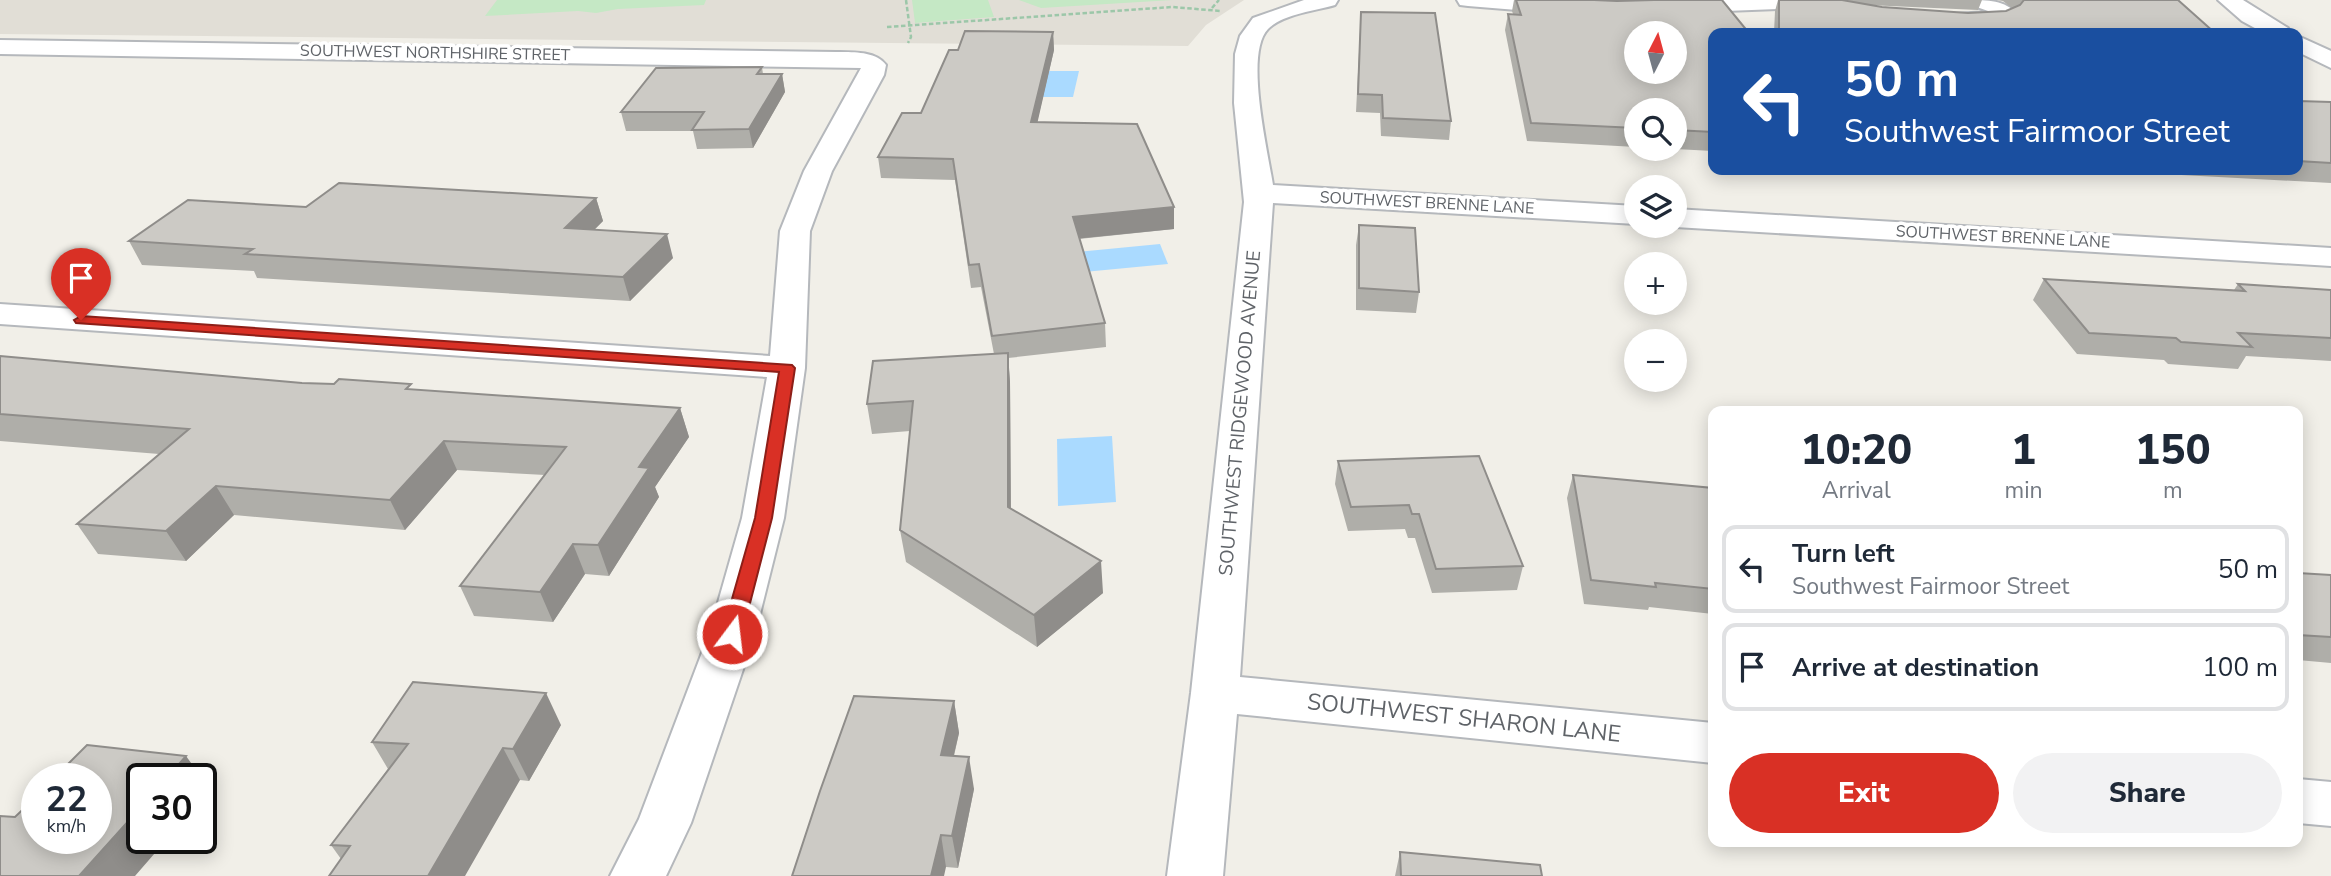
<!DOCTYPE html>
<html lang="en">
<head>
<meta charset="utf-8">
<style>
	:root { --surface:#fff; --page:#f2f2f3; --text:#1f2937; --muted:#747a83; --line:#e0e1e3; --accent:#d93025 }
	body { margin:0; font-family:"Nunito Sans",sans-serif; background:var(--page); color:var(--text); height:100vh; display:flex; flex-direction:column; font-size:26px; white-space:nowrap }
	* { box-sizing:border-box; margin:0 }
	p { font-size:23px; color:var(--muted) }
	.icon { flex:none; width:38px; height:38px; fill:none; stroke:currentColor; stroke-width:2; stroke-linecap:round; stroke-linejoin:round }
	.map { position:relative; flex:1; overflow:hidden }
	.details { position:absolute; left:1708px; top:406px; width:595px; height:441px; display:flex; flex-direction:column; background:var(--surface); border-radius:14px; box-shadow:0 4px 18px #0003 }
	.details>* { flex:none }
	.top-card { position:absolute; left:1708px; top:28px; width:595px; height:147px; border-radius:14px; box-shadow:0 4px 18px #0003; background:#1a4fa0; color:#fff; overflow:hidden }
	.needle { width:46px; rotate:6deg }
	.controls { position:absolute; left:1624px; top:21px; display:grid; gap:14px }
	.controls a { display:grid; place-items:center; width:63px; height:63px; border-radius:50%; background:var(--surface); box-shadow:0 4px 18px #0003; font-size:35px }
	.speed { position:absolute; left:21px; top:763px; display:flex; gap:14px; font-size:35px; font-weight:700; text-align:center }
	.speed>* { display:grid; place-content:center; width:91px; height:91px; border-radius:50%; background:var(--surface); box-shadow:0 4px 18px #0003; line-height:1 }
	.speed small { font-size:18px; font-weight:400 }
	.speed .limit { border:4px solid #111; border-radius:10px; background:#fff; color:#111 }
	.pin { position:absolute; display:grid; place-items:center; width:60px; height:60px; color:#fff; margin:-72px -30px; border-radius:50% 50% 50% 0; rotate:-45deg; box-shadow:0 0 7px #0007 }
	.pin .icon { rotate:45deg }
	.me { position:absolute; width:77px; margin:-38px; rotate:15deg; stroke-linejoin:round; filter:drop-shadow(0 0 5px #0008) }
	.turn { display:flex; align-items:center; gap:24px; height:147px; padding:0 21px; font-size:32px }
	.turn .icon { width:91px; height:91px; stroke-width:2.5 }
	.turn b { display:block; font-size:49px; line-height:60px }
	.eta { display:flex; justify-content:space-evenly; align-items:center; height:119px; text-align:center }
	.eta b { font-size:42px; font-weight:800; line-height:49px }
	.cta { display:flex; gap:14px; margin-top:auto; padding:14px 21px }
	.cta a { flex:1; height:80px; border-radius:42px; background:var(--accent); color:#fff; font-size:28px; font-weight:800; line-height:80px; text-align:center }
	.cta a+a { background:var(--page); color:var(--text) }
	ul { padding:0; list-style:none }
	li { display:flex; align-items:center; gap:21px; height:88px; margin:0 14px 10px; padding:0 7px; border:4px solid var(--line); border-radius:14px }
	li div { flex:1 }
	li b { display:block; font-size:26px }
	li em { font-style:normal }
	.map>svg:first-child { display:block }
	.education { fill:#e1ded6 }
	.green { fill:#c5e8c5 }
	.water { fill:#aadaff }
	.lines { fill:none; stroke-linecap:round; stroke-linejoin:round }
	.minor-casing { stroke:#b5b8bc; stroke-width:4 }
	.path { stroke:#9cc7a9; stroke-width:2.5; stroke-dasharray:4.5 2.5; stroke-linecap:butt }
	.minor { fill:#fff; fill-rule:evenodd }
	.wall { fill:#afaea9 }
	.shaded-wall { fill:#8f8d8a }
	.building { fill:#cccac5; stroke:#8f8d8a; stroke-width:2; fill-rule:evenodd }
	.route { fill:#d93025; stroke:#8d1f18; stroke-width:2 }
	.labels { text-anchor:middle; dominant-baseline:central; stroke-width:7; stroke-linejoin:round; paint-order:stroke }
	.far-street-label { font-size:16px; fill:#5f6368; stroke:#fff }
	.street-label { font-size:19px; fill:#5f6368; stroke:#fff }
	.near-street-label { font-size:23px; fill:#5f6368; stroke:#fff }
</style>
</head>
<body>
<div class="map">
<svg width="2331" height="876" viewBox="0 0 2331 876">
	<rect width="100%" height="100%" fill="#f1efe8"/>
	<path class="education" d="M0 0H1244L1206 25 1188 46 0 34Z"/>
	<path class="green" d="M497 0H706L704 5 618 9 596 13 578 11 485 16Z
		M912 0H988L994 17 915 23Z
		M1019 0H1173L1041 8Z"/>
	<path class="water" d="M1048 71H1079L1073 97H1041Z
		M1160 244 1168 264 1084 272 1077 252Z
		M1112 436 1116 502 1058 506 1057 439Z"/>
	<g class="lines">
		<g class="minor-casing">
			<path id="minor" d="M1304 0H1338L1335 5C1315 11 1283 14 1268 29 1244 53 1268 152 1273 185L1636 206V224L1273 203 1240 677 1713 723V763L1237 714 1223 876H1167L1191 693 1244 202 1234 103 1235 54 1240 36 1253 18Z
				M1457 0H1558L1572 2 1575 7 1572 12 1564 14 1468 6 1460 5Z
				M1671 0H1834L1839 5 1836 10 1828 12 1778 9 1673 13 1665 11 1662 6Z
				M1968 0C1988 0 2005 0 2017 14 2005 31 1970 28 1952 24L1949 19 1952 14 1991 12 1971 5Z
				M2218 0H2243L2288 28 2291 33H2264L2242 21Z
				M2298 36 2331 51V68L2298 52Z
				M0 40 836 52C852 52 876 51 886 65L884 75 832 171 810 231 805 368 784 518 755 634 691 823 666 876H610L639 819 709 634 742 518 767 377 0 324V304L770 356 780 231 804 171 861 68 0 54Z
				M1675 209 2331 248V266L1675 227 1670 226H1675Z
				M2298 779 2331 782V826L2298 823Z"/>
		</g>
		<path class="path" d="M906 0 911 37 908 43
			M1212 8 1219 0
			M887 27 1172 7 1221 11"/>
		<use href="#minor" class="minor"/>
	</g>
	<path class="wall" d="M1514 0 1713 33V151L1675 149V110H1636V147L1527 141 1505 30 1508 14H1513L1512 11Z
		M1778 0 1858 3 1846 0H1982L1978 10 1868 5 1882 7 1968 13 2006 11 2013 9 2003 1 1997 0H2178L2215 33H1774L1775 11Z
		M1361 12 1451 121 1449 140 1381 136 1380 113 1356 112Z
		M1053 32 1054 50 1037 122 1174 207V229L1079 239 1105 323 1106 347 1008 358 1010 382 1011 509 1103 593 1037 647 906 562 900 530 910 431 872 434 867 404 994 354 981 287 971 288 955 180 881 178 878 157 921 113Z
		M762 67 763 74H782L785 92 753 148 697 149 693 131H626L621 112Z
		M2298 101 2331 102V183L2089 170H2298Z
		M596 198 603 221 594 230 673 258 630 301 257 278 254 271 142 265 129 241 306 207Z
		M1359 225 1419 292 1416 313 1356 310V245Z
		M2044 279 2234 290 2238 284 2331 290V361L2246 356 2238 369 2168 364 2164 360 2077 354 2033 300Z
		M0 356 302 383 680 408 689 437 655 487 659 497 609 576 585 574 553 622 474 616 460 586 545 475 457 470 405 530 234 515 186 561 98 554 77 524 159 454 0 441Z
		M1338 461 1523 566 1517 590 1432 593 1415 538H1408L1405 529 1348 531 1335 484Z
		M1573 475 1713 488V614L1649 607 1648 610 1584 604 1567 498Z
		M2298 573 2331 575V663L2298 660Z
		M954 701 959 733 954 756 974 789 958 868 946 867 792 876Z
		M561 725 529 781 520 780 341 859 331 845 388 769 372 742Z
		M1400 852 1542 876H1395Z"/>
	<path class="shaded-wall" d="M1053 32 1054 50 1033 142 1031 122Z
		M782 74 785 92 753 148 749 129Z
		M596 198 603 221 573 251 565 228Z
		M1174 207V229L1074 239 1073 217Z
		M667 234 673 258 630 301 623 277Z
		M1008 353 1010 382 1011 538 1008 507Z
		M680 408 689 437 655 487 659 497 609 576 598 545 639 467Z
		M444 441 457 470 405 530 390 500Z
		M216 486 234 515 186 561 166 531Z
		M573 544 585 574 553 622 540 592Z
		M1101 561 1103 593 1037 647 1034 615Z
		M546 693 561 725 529 781 513 749Z
		M954 701 959 733 946 788 941 755Z
		M503 748 520 780 465 876H428Z
		M186 756 210 789 201 799V779H166Z
		M969 757 974 789 958 868 952 836Z
		M142 806V838H168L135 876H79Z
		M941 835 946 867 944 876H931Z"/>
	<path class="building" d="M1516 0H1594L1617 1 1654 0H1722L1749 33H1713V132L1675 130V110H1636V128L1531 123 1508 14 1521 15ZM1636 33H1675V72H1636Z
		M1779 0H1842L1882 7 1968 13 2006 11 2020 5 2024 0H2178L2215 33H1779Z
		M1361 12 1435 13 1451 121 1383 118 1382 95 1358 94Z
		M965 31 1053 32 1031 122 1137 124 1174 207 1073 217 1105 323 992 336 979 264 969 265 953 159 878 157 902 113H921L949 50H958Z
		M762 67 757 74H782L749 129 692 130 704 112H621L656 68Z
		M2298 101 2331 102V163L2298 161Z
		M339 183 596 198 565 228 667 234 623 277 245 254 253 249 129 241 188 200 306 207Z
		M1359 225 1415 228 1419 292 1359 288Z
		M2044 279 2245 291 2238 284 2331 290V338L2238 333 2252 347 2181 342 2176 338 2089 333Z
		M1008 353V507L1101 561 1034 615 900 530 913 401 867 404 873 361Z
		M0 356 302 383 334 384 339 379 411 384 406 389 680 408 639 467 649 468 598 545 573 544 540 592 460 586 566 447 444 441 390 500 216 486 166 531 77 524 189 429 0 414Z
		M1479 456 1523 566 1436 569 1419 514H1412L1409 505 1351 507 1338 461Z
		M1573 475 1713 488V589L1655 583 1656 587 1591 580Z
		M2298 573 2331 575V637L2298 635Z
		M413 682 546 693 513 749 503 748 428 876H329L350 846 331 845 408 744 372 742Z
		M854 696 954 701 941 755 969 757 952 836 941 835 931 876H792L820 791Z
		M87 745 186 756 166 779H142V806L79 876H0V816L15 817 37 796V838H96V779H53Z
		M1400 852 1540 865 1542 876H1401Z"/>
	<path class="route" d="M81 316 792 365 795 368 772 518 742 634 739 639H725L722 634 755 518 779 372 76 323 74 320Z"/>
	<g class="labels">
		<g class="far-street-label">
			<text transform="translate(435 53) rotate(1)">SOUTHWEST NORTHSHIRE STREET</text>
			<text transform="translate(1427 203) rotate(3)">SOUTHWEST BRENNE LANE</text>
			<text transform="translate(2003 237) rotate(3)">SOUTHWEST BRENNE LANE</text>
		</g>
		<g class="street-label">
			<text transform="translate(1240 413) rotate(-85)">SOUTHWEST RIDGEWOOD AVENUE</text>
		</g>
		<g class="near-street-label">
			<text transform="translate(1464 718) rotate(6)">SOUTHWEST SHARON LANE</text>
		</g>
	</g>
</svg>
<div class="controls">
<a><svg class="needle" viewBox="-14 -14 28 28"><path d="M0-13l5 13h-10z" fill="#e53935"/><path d="M0 13l5-13h-10z" fill="#747a83"/></svg></a>
<a><svg class="icon" aria-label="search" viewBox="0 0 24 24"><circle cx="10" cy="10" r="6"/><path d="M15 15l6 6"/></svg></a>
<a><svg class="icon" aria-label="layers" viewBox="0 0 24 24"><path d="M12 4l9 5-9 5-9-5zM3 14l9 5 9-5"/></svg></a>
<a>+</a>
<a>−</a>
</div>
<div class="speed"><div>22<small>km/h</small></div><div class="limit">30</div></div>
<div class="pin" style="left:81px;top:320px;background:#d93025"><svg class="icon" aria-label="arrive" viewBox="0 0 24 24"><path d="M6 21V4h12l-3 4 3 4H6"/></svg></div>
<svg class="me" style="left:732px;top:634px" viewBox="-20 -20 40 40"><circle r="17" fill="#d93025" stroke="#fff" stroke-width="3"/><path d="M0-11L8 9 0 5-8 9z" fill="#fff"/></svg>
<div class="top-card">
<div class="turn"><svg class="icon" aria-label="left" viewBox="0 0 24 24"><path d="M17 20v-9H6M10 6l-5 5 5 5"/></svg><div><b>50 m</b>Southwest Fairmoor Street</div></div>
</div>
<section class="details">
<div class="eta">
<div><b>10:20</b><p>Arrival</p></div>
<div><b>1</b><p>min</p></div>
<div><b>150</b><p>m</p></div>
</div>
<ul>
<li><svg class="icon" aria-label="left" viewBox="0 0 24 24"><path d="M17 20v-9H6M10 6l-5 5 5 5"/></svg><div><b>Turn left</b><p>Southwest Fairmoor Street</p></div><em>50 m</em></li>
<li><svg class="icon" aria-label="arrive" viewBox="0 0 24 24"><path d="M6 21V4h12l-3 4 3 4H6"/></svg><div><b>Arrive at destination</b></div><em>100 m</em></li>
</ul>
<div class="cta"><a>Exit</a><a>Share</a></div>
</section>
</div>
</body>
</html>
